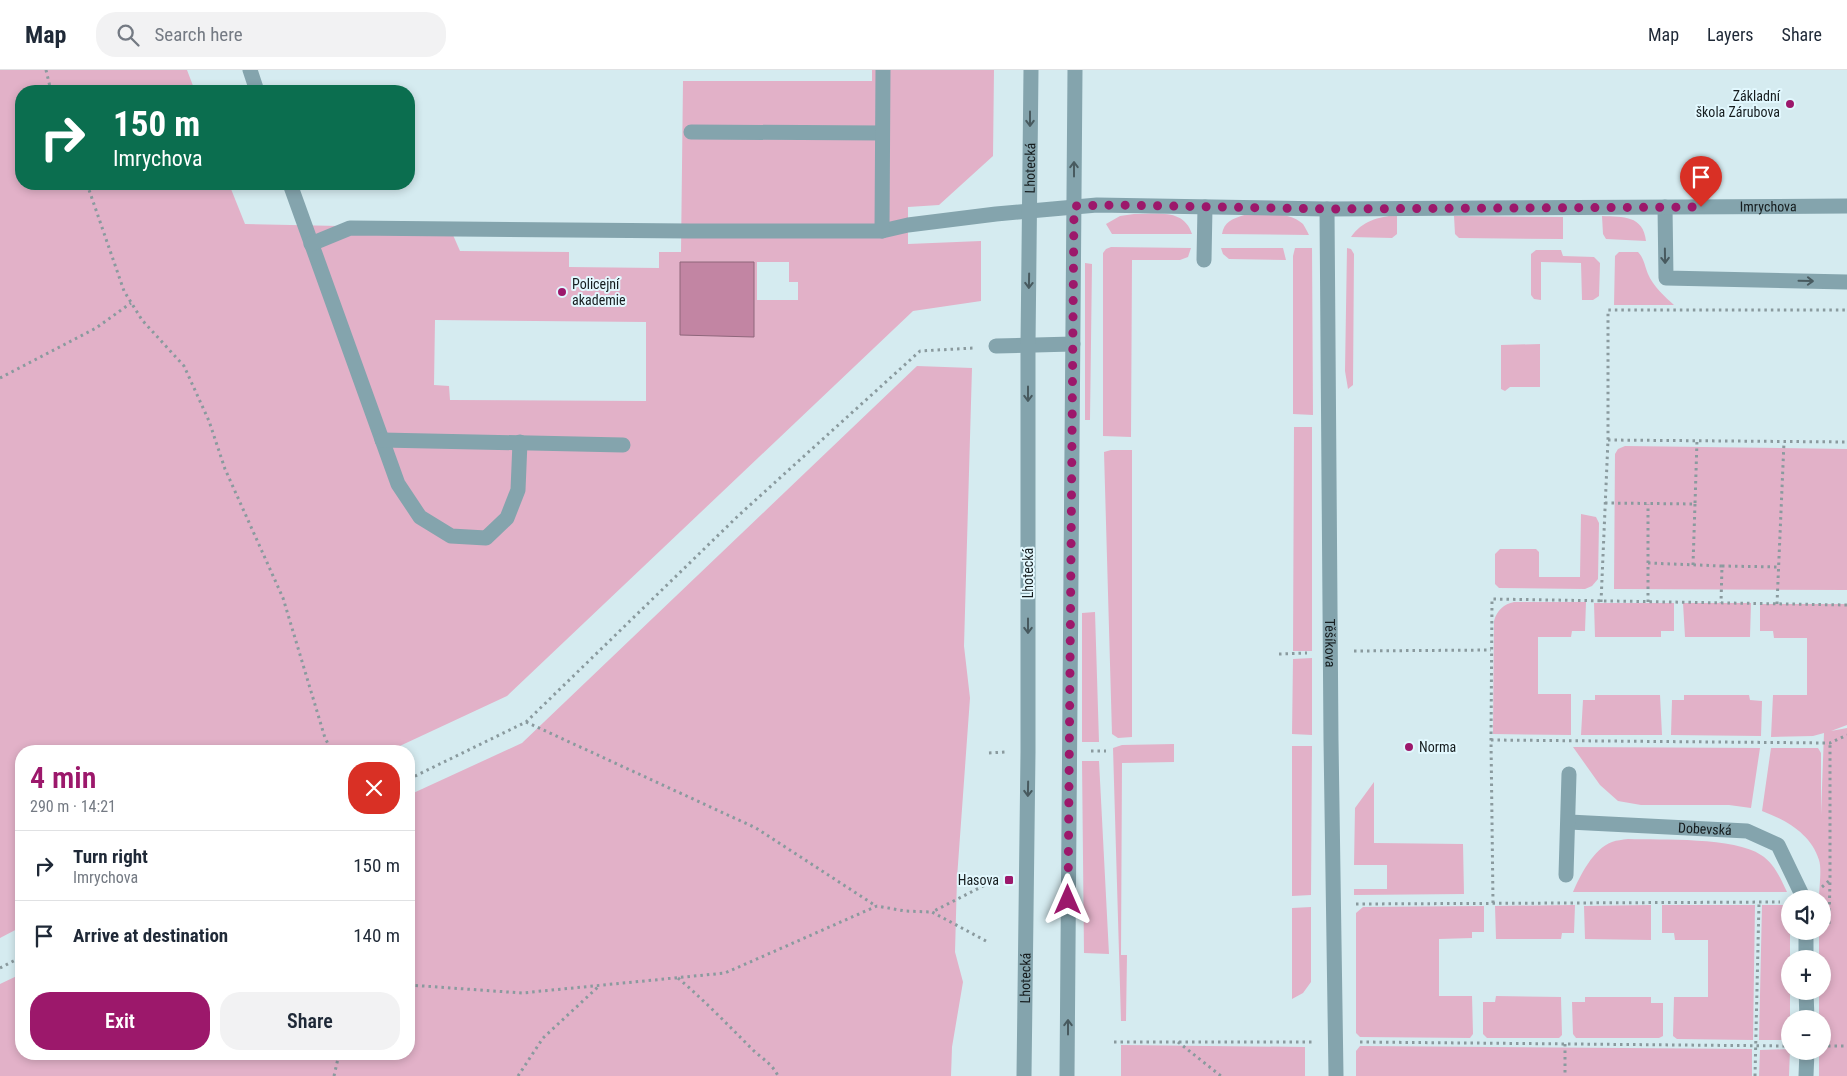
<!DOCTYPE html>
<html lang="en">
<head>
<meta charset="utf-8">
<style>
	:root { --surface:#fff; --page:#f2f2f3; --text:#1f2937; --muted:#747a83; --line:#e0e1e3; --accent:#9c186b }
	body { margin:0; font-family:"Roboto Condensed",sans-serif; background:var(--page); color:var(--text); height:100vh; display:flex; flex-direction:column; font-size:19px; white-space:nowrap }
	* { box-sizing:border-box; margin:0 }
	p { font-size:16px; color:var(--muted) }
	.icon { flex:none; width:28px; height:28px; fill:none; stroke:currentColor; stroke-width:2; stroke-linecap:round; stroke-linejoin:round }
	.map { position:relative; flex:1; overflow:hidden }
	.side { position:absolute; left:15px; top:675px; width:400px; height:315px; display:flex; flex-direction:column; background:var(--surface); border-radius:20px; box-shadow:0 2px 8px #0003 }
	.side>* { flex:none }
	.guide { position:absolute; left:15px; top:15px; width:400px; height:105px; border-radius:20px; box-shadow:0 2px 8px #0003; background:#0b6e4f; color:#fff; overflow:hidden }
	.fabs { position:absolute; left:1781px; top:820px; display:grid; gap:10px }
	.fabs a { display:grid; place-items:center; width:50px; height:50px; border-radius:50%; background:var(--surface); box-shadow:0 2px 8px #0003; font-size:25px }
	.pin { position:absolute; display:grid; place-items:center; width:42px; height:42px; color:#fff; margin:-51px -21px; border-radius:50% 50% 50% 0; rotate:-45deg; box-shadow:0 0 5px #0007 }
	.pin .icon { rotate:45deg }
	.me { position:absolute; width:55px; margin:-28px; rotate:0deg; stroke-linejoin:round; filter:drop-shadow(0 0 4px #0008) }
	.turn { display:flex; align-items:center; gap:18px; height:105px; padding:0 15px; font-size:22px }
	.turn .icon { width:65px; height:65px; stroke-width:2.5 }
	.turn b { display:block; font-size:35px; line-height:42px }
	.round { display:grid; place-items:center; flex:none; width:52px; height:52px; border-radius:20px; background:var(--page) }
	.head { display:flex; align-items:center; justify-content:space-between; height:85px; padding:0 15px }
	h1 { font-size:30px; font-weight:600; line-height:38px; color:var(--accent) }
	.cta { display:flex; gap:10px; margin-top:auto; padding:10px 15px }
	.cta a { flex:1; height:58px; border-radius:20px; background:var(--accent); color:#fff; font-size:20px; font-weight:600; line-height:58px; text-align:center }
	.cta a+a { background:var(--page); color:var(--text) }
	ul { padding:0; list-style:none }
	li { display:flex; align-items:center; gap:15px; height:70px; padding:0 15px; border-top:1px solid var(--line) }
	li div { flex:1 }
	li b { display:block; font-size:19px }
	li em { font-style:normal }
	header { display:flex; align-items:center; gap:30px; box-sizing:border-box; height:70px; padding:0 25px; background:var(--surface); border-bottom:1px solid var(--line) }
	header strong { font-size:24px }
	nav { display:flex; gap:28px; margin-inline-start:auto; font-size:18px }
	.search { width:350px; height:45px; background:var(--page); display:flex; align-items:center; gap:12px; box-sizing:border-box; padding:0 18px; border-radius:20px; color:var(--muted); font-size:19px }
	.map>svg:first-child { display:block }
	.green { fill:#e2b1c8; fill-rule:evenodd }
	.water { fill:#c285a3; stroke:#8e667b }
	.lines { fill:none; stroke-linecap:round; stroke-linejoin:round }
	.path { stroke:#8a9a9e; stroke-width:3; stroke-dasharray:2.5 4; stroke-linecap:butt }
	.minor { stroke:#84a4ad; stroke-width:15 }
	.oneway { stroke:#485a5f }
	.route { stroke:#9c186b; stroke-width:9; stroke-dasharray:0 16.2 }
	.poi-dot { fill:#9c186b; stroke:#e2f8fe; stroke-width:2 }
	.labels { text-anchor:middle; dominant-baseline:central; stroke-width:4; stroke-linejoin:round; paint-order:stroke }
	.poi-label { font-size:14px; fill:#161d1f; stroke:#e2f8fe; text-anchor:end }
	.street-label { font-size:14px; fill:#161d1f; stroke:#e2f8fe }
</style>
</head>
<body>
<header>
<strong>Map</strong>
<div class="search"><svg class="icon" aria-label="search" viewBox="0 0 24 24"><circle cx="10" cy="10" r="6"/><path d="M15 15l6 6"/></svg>Search here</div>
<nav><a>Map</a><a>Layers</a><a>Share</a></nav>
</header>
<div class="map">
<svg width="1847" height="1006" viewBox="0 0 1847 1006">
	<rect width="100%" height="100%" fill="#d5ebf0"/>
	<path class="green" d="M0 0H187L195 21H21V114H229L245 154 438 158 453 165 460 181 569 182V197L659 198V182H681L683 11H872V0H994L993 86 939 135 908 137V174L981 171V231L913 241 507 626 389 681H21V857L0 868ZM757 192H789V212H798V230H757ZM435 250 646 252V331L450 330 449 316 434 315Z
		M1134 144C1157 144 1184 138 1192 164H1112L1106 154 1120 146Z
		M1244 145C1261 145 1289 140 1303 154 1305 157 1307 161 1309 165L1222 164C1224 152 1232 149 1244 145Z
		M1397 145V164L1392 168 1351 167C1362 151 1378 147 1397 145Z
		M1454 146 1563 147V169L1459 168 1455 164Z
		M1602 146C1623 147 1643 145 1646 171L1606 169 1603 164Z
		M1111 177 1191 178 1188 187 1180 190H1132L1131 367 1103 366V183L1106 179Z
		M1221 178H1283L1286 190 1229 189 1223 184Z
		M1295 178H1312L1313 345 1293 344V186Z
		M1347 178 1351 179 1354 184 1353 315 1348 319 1345 301Z
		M1536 180H1561L1563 186 1594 187 1600 193 1599 226 1593 230H1582L1581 193 1541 192V230L1534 229 1531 225V184Z
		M1619 182H1638C1644 188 1645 197 1648 204 1653 216 1665 227 1674 235H1614L1615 186Z
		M1085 193 1092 194 1090 350H1085Z
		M1540 274V317H1510L1505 321 1501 319V275Z
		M917 296 972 298 964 576 970 628 957 808 955 882 963 912 952 977 951 1006H0V914L21 904V984H409V725L522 673Z
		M1294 357H1312V581H1293Z
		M1625 376 1847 379V520L1614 519 1615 384 1618 379Z
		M1111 380H1132V667L1118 668 1112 664 1104 382Z
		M1581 444 1596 447 1599 453 1598 509 1592 516 1585 519 1499 518 1495 514V484L1500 479H1536L1539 482V507H1580Z
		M1514 532H1586L1585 561H1572L1571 567H1538V624H1571V665L1493 664 1494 551C1497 540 1504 534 1514 532Z
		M1594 533H1674V561H1661V567H1595Z
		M1683 533H1751L1750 567H1685Z
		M1760 534H1847V655L1831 661 1847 658V1006H1819V981H1822V949H1819V921H1822V889H1819V861H1822V829H1819C1819 818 1822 799 1819 790 1811 764 1786 750 1762 741L1771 678H1818L1821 683V745L1824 663 1813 666 1771 667 1773 625H1807V568H1774L1773 561H1760Z
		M1095 542 1099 672H1082V543Z
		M1312 588V665L1292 664 1293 589Z
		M1595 625H1660L1662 665H1581L1583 630H1595Z
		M1684 625H1749L1750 630 1762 631 1761 666 1671 665 1672 630H1684Z
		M1174 674V692L1122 693 1121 885H1127L1126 951H1121L1113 678 1122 675Z
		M1292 676H1312L1311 825 1292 826Z
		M1573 677 1760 678 1751 738 1729 735H1641L1618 731 1600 715Z
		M1082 691H1099L1109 884 1084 883Z
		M1374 712V773L1463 774 1464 824 1354 825V819H1387V795H1354L1355 738Z
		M1628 769C1661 770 1735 767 1761 785 1774 793 1781 809 1787 822H1573C1580 806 1593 779 1612 772 1617 770 1622 770 1628 769Z
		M1575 835 1574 863H1562L1561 869H1496L1495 836Z
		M1651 835V870L1585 869 1584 836Z
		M1662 835H1755L1753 970 1677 969 1673 966 1674 927H1708V870H1675L1674 863H1662Z
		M1762 835H1790V970H1759Z
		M1484 836V862H1472V868L1439 869V926H1472L1473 964 1470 968 1360 967 1356 963V843L1363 837Z
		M1311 837V912L1303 923 1292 929V838Z
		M1496 926 1561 927 1562 965 1559 968H1487L1483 964V932H1495Z
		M1585 927H1651V933H1663V966L1659 968H1576L1573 964 1572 932H1585Z
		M1121 975 1305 977V1006H1121Z
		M1360 976 1752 979V1006H1356V981Z
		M1790 979 1789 1006H1759L1760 980Z"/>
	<path class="water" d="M680 192H754V267L680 265Z"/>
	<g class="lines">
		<path class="path" d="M46 0 51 21
			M87 114 124 221 142 250 184 296 209 351 225 399 283 528 325 668 332 681
			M0 308 96 258 131 233
			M1608 370 1847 372
			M1605 433 1695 434 1697 370
			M1648 493 1722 496 1721 533
			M1693 495 1695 434
			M1722 496 1779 497
			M1601 532 1608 370V240H1847
			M1648 532V434
			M1777 534 1784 372
			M1354 581 1491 580
			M1279 584 1307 583
			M526 652 756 758 876 836
			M1491 670 1830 673 1847 665
			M1091 681H1106
			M989 683 1005 682
			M409 709 526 652 739 445 920 281 973 278
			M1822 817 1830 810V673
			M1493 833 1491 670 1492 529 1847 535
			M1356 834 1780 832
			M1829 854 1830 810
			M986 871 932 842 987 814
			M0 898 21 887
			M678 908C705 931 729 956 754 981 763 989 773 995 778 1006
			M1828 912V898
			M409 915 522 923 725 903 877 836 905 841 932 842
			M1114 972H1313
			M1178 972 1221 1006
			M1360 972 1786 976
			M1565 974V1006
			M1828 976H1847
			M334 1006 339 984
			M518 1006 543 968 599 916
			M1755 1006 1759 832"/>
		<g class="minor">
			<path d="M250 0 257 21"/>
			<path d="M691 62 882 63"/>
			<path d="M290 114 398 414 420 447 451 466 486 468 507 448 518 420 520 372"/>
			<path d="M1665 137 1666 208 1847 212"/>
			<path id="s1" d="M1327 139 1331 670 1336 1006"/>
			<path id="s2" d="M882 161 908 155 996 144 1097 135 1327 139 1847 136"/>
			<path d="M311 174 350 158 690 161H882L883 0"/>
			<path d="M1204 190 1205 137"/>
			<path d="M996 276 1073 274"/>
			<path d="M382 370 623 375"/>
			<path id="s3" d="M1569 752 1747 761 1778 775 1804 829"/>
			<path d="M1566 805 1569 704"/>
			<path d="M1806 861V889"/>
			<path d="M1806 921 1807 949"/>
			<path id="s4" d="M1024 1006 1028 682V275L1031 0"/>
			<path d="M1067 1006 1075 0"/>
			<path d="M1806 1006 1807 981"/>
		</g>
	</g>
	<defs><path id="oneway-shaft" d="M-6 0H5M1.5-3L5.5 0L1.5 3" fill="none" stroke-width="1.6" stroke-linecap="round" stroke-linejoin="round" transform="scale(1.25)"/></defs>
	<g class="oneway">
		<use href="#oneway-shaft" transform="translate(1030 49) rotate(90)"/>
		<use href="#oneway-shaft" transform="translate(1074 99) rotate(-90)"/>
		<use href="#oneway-shaft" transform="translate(1665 186) rotate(89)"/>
		<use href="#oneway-shaft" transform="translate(1029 211) rotate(91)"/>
		<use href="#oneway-shaft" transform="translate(1806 211) rotate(1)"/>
		<use href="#oneway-shaft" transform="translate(1028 324) rotate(90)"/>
		<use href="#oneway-shaft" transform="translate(1028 556) rotate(90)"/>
		<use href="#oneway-shaft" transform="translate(1028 719) rotate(91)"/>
		<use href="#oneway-shaft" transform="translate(1068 957) rotate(-90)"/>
	</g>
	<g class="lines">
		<path class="route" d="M1068 830 1074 136 1115 135 1327 139 1701 137"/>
	</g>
	<g class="poi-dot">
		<circle cx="1790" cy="34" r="5"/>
		<circle cx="562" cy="222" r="5"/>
		<circle cx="1409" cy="677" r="5"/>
		<rect x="1004" y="805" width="10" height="10" rx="2.5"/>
	</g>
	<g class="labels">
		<g class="poi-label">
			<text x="1780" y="26">Základní<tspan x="1780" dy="16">škola Zárubova</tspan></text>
			<text x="572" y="214" text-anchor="start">Policejní<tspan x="572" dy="16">akademie</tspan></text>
			<text x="1419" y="677" text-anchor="start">Norma</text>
			<text x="999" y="810">Hasova</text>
		</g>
		<g class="street-label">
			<text stroke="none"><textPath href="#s4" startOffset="908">Lhotecká</textPath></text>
			<text stroke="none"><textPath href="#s2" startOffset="888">Imrychova</textPath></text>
			<text transform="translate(1028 503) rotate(-90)">Lhotecká</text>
			<text stroke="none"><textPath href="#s1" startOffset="434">Těšíkova</textPath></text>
			<text stroke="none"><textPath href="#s3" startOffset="136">Dobevská</textPath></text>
			<text stroke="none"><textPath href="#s4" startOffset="98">Lhotecká</textPath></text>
		</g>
	</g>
</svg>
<div class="fabs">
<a><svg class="icon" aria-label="sound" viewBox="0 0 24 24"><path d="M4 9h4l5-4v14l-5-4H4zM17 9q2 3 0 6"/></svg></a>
<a>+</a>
<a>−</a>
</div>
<div class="pin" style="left:1701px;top:137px;background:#d93025"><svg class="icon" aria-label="arrive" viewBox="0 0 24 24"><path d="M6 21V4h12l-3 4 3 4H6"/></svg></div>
<svg class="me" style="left:1068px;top:830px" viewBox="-20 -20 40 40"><path d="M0-17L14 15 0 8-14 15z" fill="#9c186b" stroke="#fff" stroke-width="4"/></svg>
<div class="guide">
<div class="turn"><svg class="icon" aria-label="right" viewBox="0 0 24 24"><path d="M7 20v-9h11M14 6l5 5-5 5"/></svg><div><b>150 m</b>Imrychova</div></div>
</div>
<section class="side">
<div class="head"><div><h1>4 min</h1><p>290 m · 14:21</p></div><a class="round" style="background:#d93025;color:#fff"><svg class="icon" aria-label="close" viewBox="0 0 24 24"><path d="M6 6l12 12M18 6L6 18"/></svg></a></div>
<ul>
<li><svg class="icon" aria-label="right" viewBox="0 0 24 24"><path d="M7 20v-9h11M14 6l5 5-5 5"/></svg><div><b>Turn right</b><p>Imrychova</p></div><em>150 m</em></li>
<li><svg class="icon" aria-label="arrive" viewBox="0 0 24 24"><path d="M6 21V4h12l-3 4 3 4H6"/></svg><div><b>Arrive at destination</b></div><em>140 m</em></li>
</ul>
<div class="cta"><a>Exit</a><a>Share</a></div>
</section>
</div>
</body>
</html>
